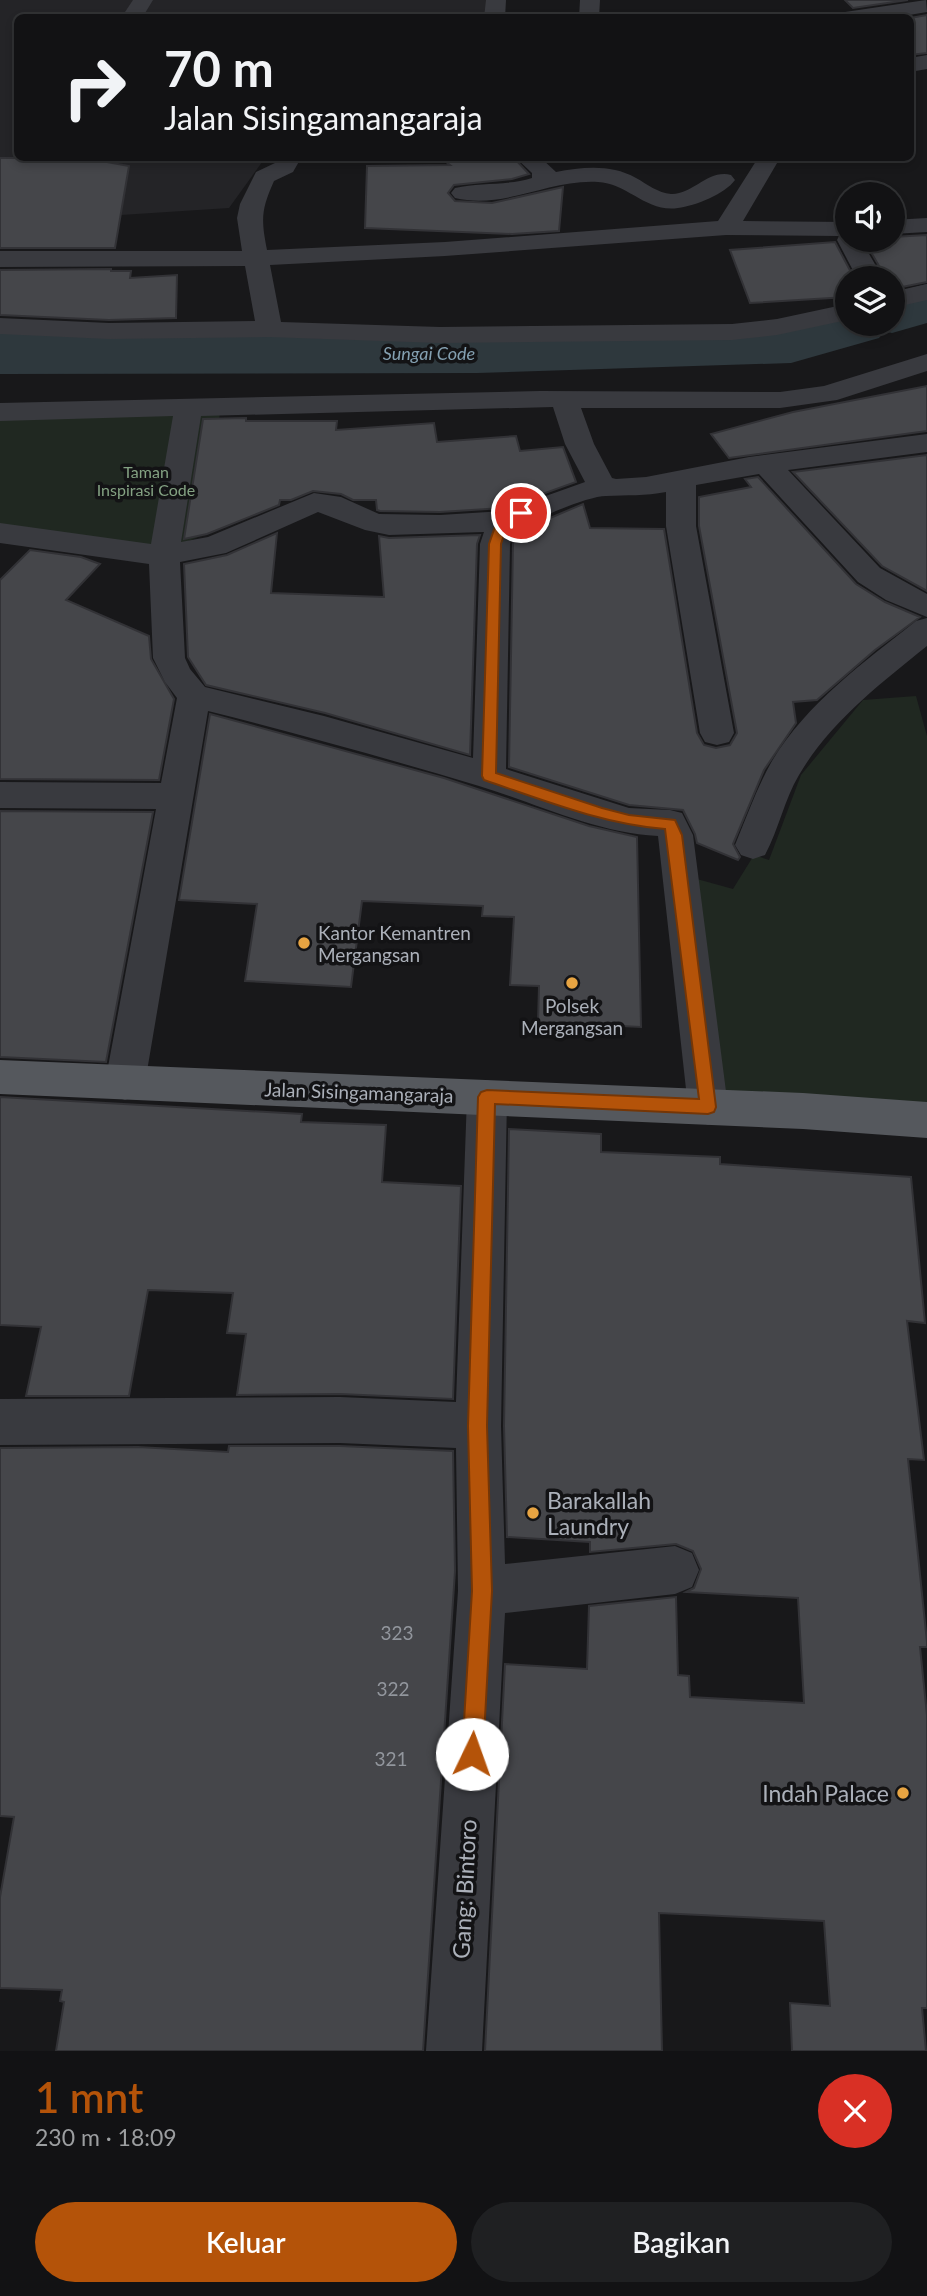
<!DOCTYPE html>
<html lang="id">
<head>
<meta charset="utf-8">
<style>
	:root { --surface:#121214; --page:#1f2022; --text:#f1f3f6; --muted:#9c9ea0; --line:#313234; --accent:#b45309 }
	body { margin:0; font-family:Lato,sans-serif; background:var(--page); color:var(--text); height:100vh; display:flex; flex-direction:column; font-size:26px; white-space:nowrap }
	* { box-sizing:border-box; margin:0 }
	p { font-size:23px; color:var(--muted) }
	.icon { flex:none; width:38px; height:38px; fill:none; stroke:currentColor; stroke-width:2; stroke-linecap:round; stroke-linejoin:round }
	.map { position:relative; height:2051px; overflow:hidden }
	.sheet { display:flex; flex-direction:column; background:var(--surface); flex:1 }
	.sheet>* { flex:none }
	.banner { position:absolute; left:14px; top:14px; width:900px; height:147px; border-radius:10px; box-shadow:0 4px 10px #0003,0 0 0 2px var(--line); background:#121214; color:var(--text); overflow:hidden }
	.tools { position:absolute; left:835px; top:182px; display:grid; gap:14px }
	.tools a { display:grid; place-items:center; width:70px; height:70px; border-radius:50%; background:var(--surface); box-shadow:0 4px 10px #0003,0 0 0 2px var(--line); font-size:35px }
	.pin { position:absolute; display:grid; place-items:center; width:60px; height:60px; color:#fff; margin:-30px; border:4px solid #fff; border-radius:50%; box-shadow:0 2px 7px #0007 }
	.me { position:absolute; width:77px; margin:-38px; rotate:3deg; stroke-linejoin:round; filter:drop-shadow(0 0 5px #0008) }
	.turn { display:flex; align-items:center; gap:24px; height:147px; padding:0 35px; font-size:32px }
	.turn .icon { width:91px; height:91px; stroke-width:2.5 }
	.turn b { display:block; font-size:49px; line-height:60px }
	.round { display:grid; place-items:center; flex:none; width:74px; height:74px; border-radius:37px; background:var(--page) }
	.headline { display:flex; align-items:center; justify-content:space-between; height:119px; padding:0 35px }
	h1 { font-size:42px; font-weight:600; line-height:52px; color:var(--accent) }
	.cta { display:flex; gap:14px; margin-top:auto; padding:14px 35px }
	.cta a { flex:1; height:80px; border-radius:42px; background:var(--accent); color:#fff; font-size:28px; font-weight:600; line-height:80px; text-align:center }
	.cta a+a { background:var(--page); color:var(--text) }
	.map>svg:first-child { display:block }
	.built { fill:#242427 }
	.green { fill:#202821 }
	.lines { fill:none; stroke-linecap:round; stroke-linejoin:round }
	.river { fill:#2e383d; fill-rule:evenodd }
	.building { fill:#45464a; stroke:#323236; stroke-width:2 }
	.minor { fill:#393a3f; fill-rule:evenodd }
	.major { fill:#55585d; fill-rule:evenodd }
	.route { fill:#b45309; stroke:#753606; stroke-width:2 }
	.poi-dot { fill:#e7a442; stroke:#131315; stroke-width:2.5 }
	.labels { text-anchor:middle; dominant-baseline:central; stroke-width:7; stroke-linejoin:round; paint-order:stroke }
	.far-park-label { font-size:16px; fill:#84a283; stroke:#131315 }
	.far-water-label { font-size:18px; font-style:italic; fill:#84a0b1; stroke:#131315 }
	.poi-label { font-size:19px; fill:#abb0b9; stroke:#131315; text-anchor:start }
	.street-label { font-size:19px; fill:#abb0b9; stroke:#131315 }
	.near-number-label { font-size:19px; fill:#92969d }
	.near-poi-label { font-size:23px; fill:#abb0b9; stroke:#131315; text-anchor:start }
	.near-street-label { font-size:23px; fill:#abb0b9; stroke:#131315 }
</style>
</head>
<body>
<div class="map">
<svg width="927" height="2051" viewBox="0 0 927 2051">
	<rect width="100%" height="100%" fill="#18181a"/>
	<path class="built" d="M0 0H487L485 18H18V158H265L229 208 121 215H0Z"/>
	<path class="green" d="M220 410 210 532 165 551 0 532V413Z
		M916 696 927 736V1107L719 1093 686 876 733 889 754 855 769 860 801 775 863 700Z"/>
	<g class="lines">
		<path class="river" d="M927 284V323L892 333 884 331 879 338 791 363 477 373 0 374V334L477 333 787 323 847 307V324H892V293Z"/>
	</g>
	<path class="building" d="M845 0H908L853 8Z
		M927 15V53L910 55V18Z
		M0 158H85L129 166 115 248H0Z
		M441 158H514L529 174 512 179 454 185 448 193 455 201 492 203 563 187 559 231 512 234 365 228 367 166 450 165Z
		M927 235V282L892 289V278H886L864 240H892V237Z
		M835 242 854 278H847V297L750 303 730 250Z
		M111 269V271H131L130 278 177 275 176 318 109 320 0 315V270Z
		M927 386V431L729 458 711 434 793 412Z
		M246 418V421H337L336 430 434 423 437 442 516 436 520 451 563 447 576 482 503 508 440 512 380 511 377 510 376 500H353L341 494 313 491 291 500H280L279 505 207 534 184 539 203 419Z
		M927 455V591L882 566 793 472Z
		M758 477 856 584 885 602 920 617 875 650 817 700 793 702 796 723 764 770 733 844 740 857 738 860 697 843 695 834 683 810 629 805 509 767 513 544 515 534 522 530 583 504 590 528 664 529 697 733 704 745 716 748 730 745 737 733 699 526V497L751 487 745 479Z
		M277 533 271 593 384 597 379 536 389 538 480 535 477 544 470 755 325 713 206 685 188 657 184 564 227 555Z
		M30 550 81 557 100 564 66 600 149 636 151 659 174 699 159 780 0 779V580Z
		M210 714 444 778 589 826 637 837 641 1027 538 1022 539 986 510 985 514 917 482 916 483 906 362 901 351 987 245 981 257 904 179 900Z
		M0 811 153 812 106 1062 0 1057Z
		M0 1097 302 1114 301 1122 386 1125 382 1182 461 1186 453 1399 340 1394 237 1395 246 1334 227 1333 233 1293 148 1290 129 1396H26L41 1327 0 1325Z
		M509 1129 601 1134V1152L720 1157V1164L911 1177 925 1323 907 1321 924 1460 908 1459 927 1642V1647H920L927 1715V2008H922L926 2051H792L790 2003 830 2006 824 1921 659 1913 662 2051H485L505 1664 587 1669 589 1606 676 1597 678 1675 689 1676 690 1697 804 1703 798 1598 686 1592 694 1588 701 1569 693 1551 676 1544 590 1552V1542L507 1537 504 1426Z
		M229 1446H340L453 1451 455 1571 423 2051H56L64 2002 60 2001 62 1990 0 1988V1897L14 1817 0 1816V1448L138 1447 228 1452Z"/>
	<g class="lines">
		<path class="minor" d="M133 0H153L142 18H121Z
			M486 0H506L505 18H484Z
			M580 0H600L599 18H579Z
			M926 0 927 12 891 18H835L845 12Z
			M927 55V69L910 72V58Z
			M278 158H301L293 172 274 181C261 210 261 219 267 250L445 242 718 221 758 158H780L743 221 847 222V240H861L883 278H857L837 240 839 236 726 235 445 256 270 265 281 322 440 327 732 324 777 319 847 304V320L777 335 732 340 440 343 269 337 109 339 0 334V318L109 323 255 321 245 266 0 267V251H242L237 218 240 204 256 172 275 163Z
			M516 158H541L556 172C583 167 611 164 636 178 647 184 658 193 671 194 693 195 708 169 731 175L735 180C725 194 695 206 678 208 647 213 627 183 598 182 549 179 504 210 455 198L451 193 455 188C480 182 506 186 532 178V173Z
			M927 218V232L892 234V220Z
			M927 284V300L892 308V292Z
			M927 354V371L837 400 780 408H581L594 444 612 478 616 479 646 477 749 457 927 434V452L788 470 880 568 927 594V617L886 600 858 582 759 474 696 485V526L734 733 729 742 717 745 705 742 700 733 666 526V492C645 496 627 495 606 496 587 496 530 521 513 532L510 544 506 769 629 808 670 810 682 813 693 835 728 1107 722 1119 708 1125 694 1119 688 1107 658 836C596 833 538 804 479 786 389 759 299 734 208 711L145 1083 139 1095 125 1100 111 1095 105 1083 156 809 0 808V782L161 783 177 698 165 682 153 658 149 564 0 543V523L151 544 173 416 0 421V403L540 391 780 392 824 386ZM553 407 565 444 585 482 504 511 440 515 379 514 341 497 314 493 208 537 181 542 201 416ZM318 512 365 530 389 535 484 532 480 544 473 758 324 716 205 687 190 669 185 658 180 562 226 553Z
			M927 618V646C880 684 830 722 799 775 784 800 779 829 765 855L753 859 741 855 735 845C747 816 757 787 772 761 807 703 864 662 916 621Z
			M487 1080 501 1085 507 1097 501 1426 505 1564 675 1546 692 1553 699 1570 692 1587 675 1594 505 1613 482 2051H426L458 1591 456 1448 340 1443 0 1445V1399L340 1397 456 1402 467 1097 473 1085Z"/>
		<path class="major" d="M0 1060 803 1093 927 1102V1138L803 1129 0 1094Z"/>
	</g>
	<path class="route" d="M521 509 527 513 506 529 501 544 496 773 602 808 629 815 675 820 682 835 716 1107 714 1112 708 1114 495 1104 487 1426 492 1591 483 1754 480 1761 472 1764 465 1761 462 1754 472 1591 468 1426 478 1097 481 1092 487 1090 699 1099 665 829C602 824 543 800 484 780L482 776 489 544 496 524Z"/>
	<g class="poi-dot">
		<circle cx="304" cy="943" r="7"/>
		<circle cx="572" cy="983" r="7"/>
		<circle cx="533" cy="1513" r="7"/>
		<circle cx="903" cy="1793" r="7"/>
	</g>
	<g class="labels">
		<g class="far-park-label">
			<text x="146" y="471">Taman<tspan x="146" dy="18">Inspirasi Code</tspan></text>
		</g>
		<g class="far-water-label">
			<text x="429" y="353">Sungai Code</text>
		</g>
		<g class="poi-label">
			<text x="318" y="932">Kantor Kemantren<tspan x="318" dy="22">Mergangsan</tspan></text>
			<text x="572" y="1005" text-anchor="middle">Polsek<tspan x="572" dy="22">Mergangsan</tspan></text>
		</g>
		<g class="street-label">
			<text transform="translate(359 1092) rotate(2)">Jalan Sisingamangaraja</text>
		</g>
		<g class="near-number-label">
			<text x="397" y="1632">323</text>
			<text x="393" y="1688">322</text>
			<text x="391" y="1758">321</text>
		</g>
		<g class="near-poi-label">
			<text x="547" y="1500">Barakallah<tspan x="547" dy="26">Laundry</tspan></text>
			<text x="889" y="1793" text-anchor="end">Indah Palace</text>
		</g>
		<g class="near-street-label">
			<text transform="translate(464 1889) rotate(-87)">Gang: Bintoro</text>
		</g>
	</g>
</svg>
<div class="tools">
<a><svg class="icon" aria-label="sound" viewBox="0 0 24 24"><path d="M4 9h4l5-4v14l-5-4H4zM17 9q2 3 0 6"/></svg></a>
<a><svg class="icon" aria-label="layers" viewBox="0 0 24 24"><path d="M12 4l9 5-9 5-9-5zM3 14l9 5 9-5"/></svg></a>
</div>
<div class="pin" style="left:521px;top:513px;background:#d93025"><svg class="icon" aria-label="arrive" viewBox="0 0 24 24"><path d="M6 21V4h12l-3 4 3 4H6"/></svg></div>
<svg class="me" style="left:472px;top:1754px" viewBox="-20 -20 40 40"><circle r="19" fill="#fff"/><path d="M0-13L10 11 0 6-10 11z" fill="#b45309"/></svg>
<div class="banner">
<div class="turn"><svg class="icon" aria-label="right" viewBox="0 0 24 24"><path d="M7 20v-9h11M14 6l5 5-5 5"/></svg><div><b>70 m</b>Jalan Sisingamangaraja</div></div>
</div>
</div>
<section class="sheet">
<div class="headline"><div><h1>1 mnt</h1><p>230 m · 18:09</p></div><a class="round" style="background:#d93025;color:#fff"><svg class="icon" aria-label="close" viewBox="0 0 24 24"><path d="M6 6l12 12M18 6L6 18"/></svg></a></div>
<div class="cta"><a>Keluar</a><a>Bagikan</a></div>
</section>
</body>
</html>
